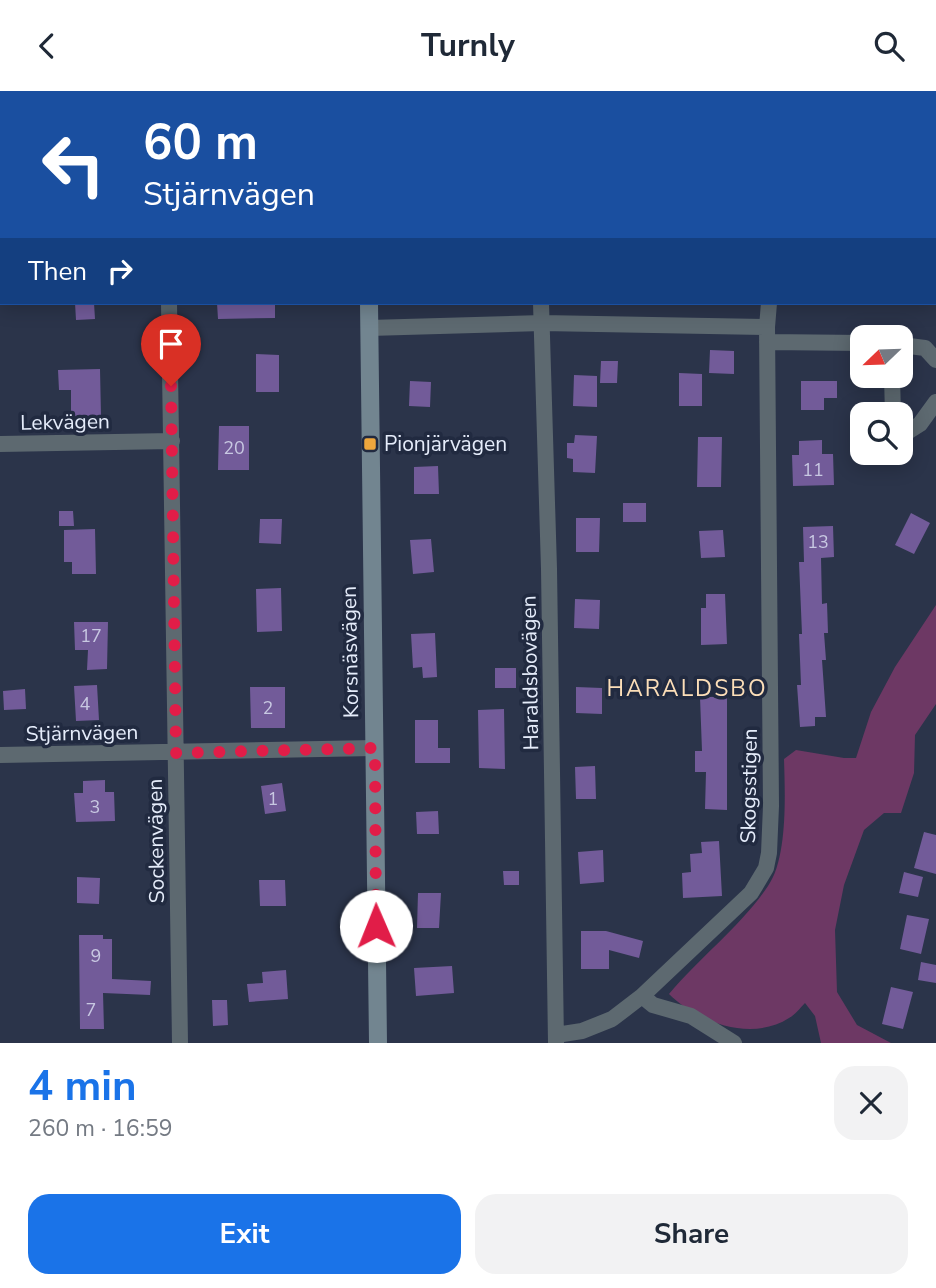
<!DOCTYPE html>
<html lang="en">
<head>
<meta charset="utf-8">
<style>
	:root { --surface:#fff; --page:#f2f2f3; --text:#1f2937; --muted:#747a83; --accent:#1a73e8 }
	body { margin:0; font-family:"Nunito Sans",sans-serif; background:var(--page); color:var(--text); height:100vh; display:flex; flex-direction:column; font-size:26px; white-space:nowrap }
	* { box-sizing:border-box; margin:0 }
	p { font-size:23px; color:var(--muted) }
	.icon { flex:none; width:38px; height:38px; fill:none; stroke:currentColor; stroke-width:2; stroke-linecap:round; stroke-linejoin:round }
	.map { position:relative; height:952px; overflow:hidden }
	.drawer { display:flex; flex-direction:column; background:var(--surface); flex:1 }
	.drawer>* { flex:none }
	.banner { position:absolute; left:0px; top:0px; width:936px; height:214px; box-shadow:0 4px 18px #0003; background:#1a4fa0; color:#fff; overflow:hidden }
	.needle { width:46px; rotate:247deg }
	.controls { position:absolute; left:850px; top:234px; display:grid; gap:14px }
	.controls a { display:grid; place-items:center; width:63px; height:63px; border-radius:14px; background:var(--surface); box-shadow:0 4px 18px #0003; font-size:35px }
	.pin { position:absolute; display:grid; place-items:center; width:60px; height:60px; color:#fff; margin:-72px -30px; border-radius:50% 50% 50% 0; rotate:-45deg; box-shadow:0 0 7px #0007 }
	.pin .icon { rotate:45deg }
	.me { position:absolute; width:77px; margin:-38px; rotate:359deg; stroke-linejoin:round; filter:drop-shadow(0 0 5px #0008) }
	.turn { display:flex; align-items:center; gap:24px; height:147px; padding:0 28px; font-size:32px }
	.turn .icon { width:91px; height:91px; stroke-width:2.5 }
	.turn b { display:block; font-size:49px; line-height:60px }
	.then { display:flex; align-items:center; height:66px; padding:0 28px; background:#0003; gap:14px; font-size:26px }
	.round { display:grid; place-items:center; flex:none; width:74px; height:74px; border-radius:21px; background:var(--page) }
	.overview { display:flex; align-items:center; justify-content:space-between; height:119px; padding:0 28px }
	h1 { font-size:42px; font-weight:700; line-height:52px; color:var(--accent) }
	.action { display:flex; gap:14px; margin-top:auto; padding:14px 28px }
	.action a { flex:1; height:80px; border-radius:21px; background:var(--accent); color:#fff; font-size:28px; font-weight:700; line-height:80px; text-align:center }
	.action a+a { background:var(--page); color:var(--text) }
	header { display:flex; justify-content:space-between; align-items:center; height:91px; padding:0 28px; background:var(--surface); font-size:32px; font-weight:700 }
	.map>svg:first-child { display:block }
	.green { fill:#6d3864 }
	.building { fill:#725b99 }
	.lines { fill:none; stroke-linecap:round; stroke-linejoin:round }
	.street { stroke:#5d6970; stroke-width:16 }
	.secondary { stroke:#728590; stroke-width:18 }
	.route { stroke:#e11d48; stroke-width:12; stroke-dasharray:0 21.6 }
	.poi-dot { fill:#eea73d; stroke:#212a40; stroke-width:2.5 }
	.labels { text-anchor:middle; dominant-baseline:central; stroke-width:7; stroke-linejoin:round; paint-order:stroke }
	.number-label { font-size:18px; fill:#c8c8e2 }
	.street-label { font-size:21px; fill:#e5ecfa; stroke:#212a40 }
	.poi-label { font-size:21px; fill:#e5ecfa; stroke:#212a40; text-anchor:start }
	.neighbourhood-label { font-size:23px; letter-spacing:2px; fill:#fcdeb8; stroke:#212a40 }
</style>
</head>
<body>
<header><svg class="icon" aria-label="back" viewBox="0 0 24 24"><path d="M15 5l-7 7 7 7"/></svg>Turnly<svg class="icon" aria-label="search" viewBox="0 0 24 24"><circle cx="10" cy="10" r="6"/><path d="M15 15l6 6"/></svg></header>
<div class="map">
<svg width="936" height="952" viewBox="0 0 936 952">
	<rect width="100%" height="100%" fill="#2b344a"/>
	<path class="green" d="M936 514V613L915 644 914 682 901 722H884L864 739 844 794 835 839 837 901 857 934 891 952H821L815 925 805 912C800 917 795 924 789 927 752 951 698 932 669 903 700 866 741 835 768 795 788 767 785 702 784 668L796 659 844 667H856L871 621 895 576Z"/>
	<path class="building" d="M75 212H94L95 228 76 229Z
		M217 212H275V227L218 228Z
		M710 259 734 260V283L709 282Z
		M256 263 279 264V301H256Z
		M601 270H618L617 292H600Z
		M100 278 101 325 71 326V299H59L58 279Z
		M679 282 702 283V315H679Z
		M574 284 597 285V316L573 315Z
		M410 290 431 291 430 316 409 315Z
		M801 290H837V307H824V319H801Z
		M219 335H249V379H218Z
		M575 344 597 345 595 382 573 381V368L567 367V352H574Z
		M698 346H722L721 396H697Z
		M822 349V363H833L834 394 793 395 792 364H799V350Z
		M438 375 439 403H414V376Z
		M623 412H646V431H623Z
		M59 420H73L74 435H59Z
		M911 422 930 432 914 463 895 454Z
		M576 427H600L599 461H576Z
		M260 428H282L281 453 259 452Z
		M833 435 834 466 821 467 822 513 827 512 828 542H824L826 569H822L826 626H815V635L800 636 797 594H801L799 543H802L799 471H804L803 436Z
		M95 438 96 483H72V471H64V439Z
		M723 439 725 466 701 467 699 440Z
		M431 448 434 481 413 483 410 449Z
		M281 497 282 540 257 541 256 498Z
		M706 503H725L727 553 701 554V517H706Z
		M575 508 600 509 599 538 574 537Z
		M74 531H108L107 578 87 579 88 559H75Z
		M435 542 437 586 423 587 422 576 413 577 411 543Z
		M495 577H516V597H495Z
		M97 594 99 629 76 630 74 595Z
		M250 596H285V637H251Z
		M576 596 602 597V623L576 622Z
		M25 598 26 618 4 619 3 600Z
		M700 606H727V719L705 718 706 681H695V660H702Z
		M504 618 505 678 479 677 478 619Z
		M415 629H438V657H450V672H415Z
		M595 675 596 708H576L575 676Z
		M105 689V701H114L115 730 76 731 74 702H83V690Z
		M282 692 286 720 265 723 261 695Z
		M438 720 439 743H417L416 721Z
		M924 741 936 744V783L914 777Z
		M719 750 722 805 683 807 682 782 691 781 690 763 702 762 701 751Z
		M603 759 604 791 580 793 578 761Z
		M503 780H519V794H504Z
		M904 781 923 786 918 806 899 802Z
		M77 786 100 787 99 813 77 812Z
		M259 789H285L286 815H260Z
		M418 802H441L439 837H417Z
		M907 824 929 828 921 863 900 858Z
		M581 840H606L643 850 639 867 609 859V878H581Z
		M79 844H103V848H112V888L151 890 150 904 103 902 104 938H80Z
		M921 871 936 874V892L918 889Z
		M452 875 454 902 416 905 414 877Z
		M286 879 288 908 249 911 247 893 263 892 262 881Z
		M891 896 913 901 903 938 882 933Z
		M212 909H227L228 934 213 935Z"/>
	<g class="lines">
		<path class="street" d="M166 0V2
			M537 0V2
			M764 2V0
			M934 116H936
			M0 159H2
			M169 212 180 952
			M541 212 549 478 556 952
			M369 237 542 232 767 236
			M767 251 863 252
			M901 254 925 257 936 269
			M892 285 893 324
			M901 345 920 333 936 311
			M0 353 172 350
			M0 664 375 657
			M642 905 653 914 691 925 734 952
			M556 944 582 940 612 928 642 905 751 802 766 777 769 762 771 715 767 236 769 212"/>
		<path class="secondary" d="M366 0V2
			M369 212 378 952"/>
	</g>
	<g class="lines">
		<path class="route" d="M171 295 176 662 375 657 376 835"/>
	</g>
	<rect class="poi-dot" x="363" y="346" width="14" height="14" rx="3.5"/>
	<g class="labels">
		<g class="number-label">
			<text x="234" y="357">20</text>
			<text x="813" y="379">11</text>
			<text x="818" y="451">13</text>
			<text x="91" y="545">17</text>
			<text x="85" y="613">4</text>
			<text x="268" y="617">2</text>
			<text x="273" y="708">1</text>
			<text x="95" y="716">3</text>
			<text x="96" y="865">9</text>
			<text x="91" y="919">7</text>
		</g>
		<g class="street-label">
			<text transform="translate(65 331) rotate(-1)">Lekvägen</text>
			<text transform="translate(350 561) rotate(-91)">Korsnäsvägen</text>
			<text transform="translate(530 582) rotate(-91)">Haraldsbovägen</text>
			<text transform="translate(82 642) rotate(-1)">Stjärnvägen</text>
			<text transform="translate(749 695) rotate(-89)">Skogsstigen</text>
			<text transform="translate(156 750) rotate(-91)">Sockenvägen</text>
		</g>
		<g class="poi-label">
			<text x="384" y="353">Pionjärvägen</text>
		</g>
		<g class="neighbourhood-label">
			<text x="687" y="597">HARALDSBO</text>
		</g>
	</g>
</svg>
<div class="controls">
<a><svg class="needle" viewBox="-14 -14 28 28"><path d="M0-13l5 13h-10z" fill="#e53935"/><path d="M0 13l5-13h-10z" fill="#747a83"/></svg></a>
<a><svg class="icon" aria-label="search" viewBox="0 0 24 24"><circle cx="10" cy="10" r="6"/><path d="M15 15l6 6"/></svg></a>
</div>
<div class="pin" style="left:171px;top:295px;background:#d93025"><svg class="icon" aria-label="arrive" viewBox="0 0 24 24"><path d="M6 21V4h12l-3 4 3 4H6"/></svg></div>
<svg class="me" style="left:376px;top:835px" viewBox="-20 -20 40 40"><circle r="19" fill="#fff"/><path d="M0-13L10 11 0 6-10 11z" fill="#e11d48"/></svg>
<div class="banner">
<div class="turn"><svg class="icon" aria-label="left" viewBox="0 0 24 24"><path d="M17 20v-9H6M10 6l-5 5 5 5"/></svg><div><b>60 m</b>Stjärnvägen</div></div>
<div class="then">Then<svg class="icon" aria-label="right" viewBox="0 0 24 24"><path d="M7 20v-9h11M14 6l5 5-5 5"/></svg></div>
</div>
</div>
<section class="drawer">
<div class="overview"><div><h1>4 min</h1><p>260 m · 16:59</p></div><a class="round"><svg class="icon" aria-label="close" viewBox="0 0 24 24"><path d="M6 6l12 12M18 6L6 18"/></svg></a></div>
<div class="action"><a>Exit</a><a>Share</a></div>
</section>
</body>
</html>
